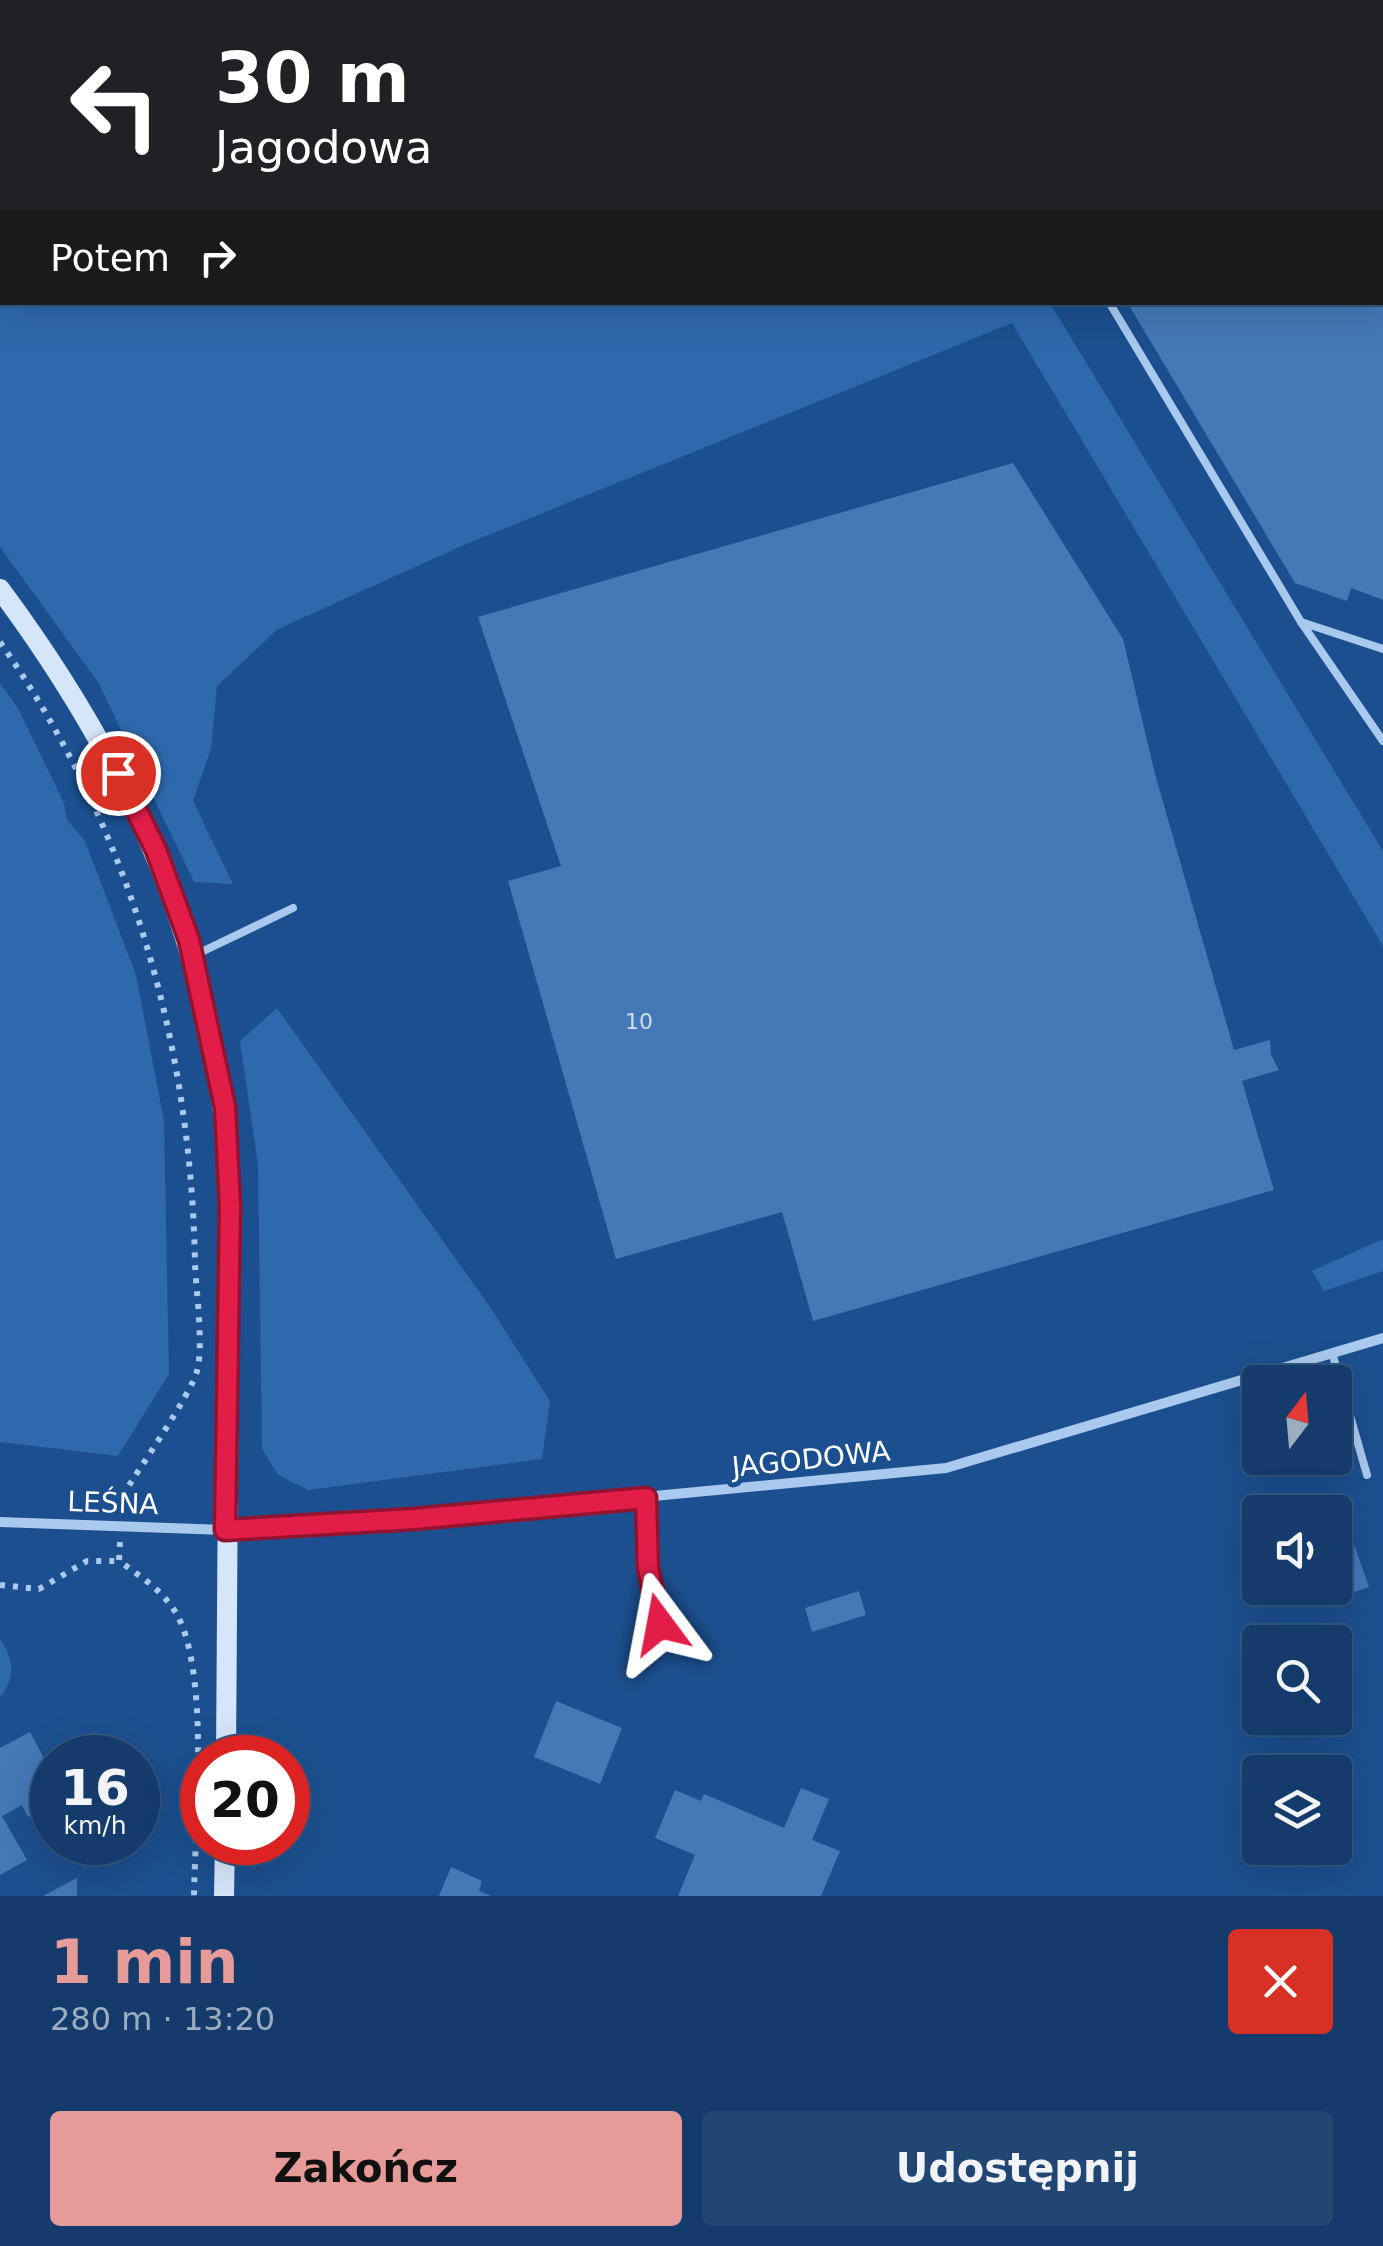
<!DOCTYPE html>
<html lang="pl">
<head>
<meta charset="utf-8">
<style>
	:root { --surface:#143b6b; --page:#214673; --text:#f1f3f6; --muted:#9dadc1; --line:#33557e; --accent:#e69b98 }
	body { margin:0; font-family:"DejaVu Sans",sans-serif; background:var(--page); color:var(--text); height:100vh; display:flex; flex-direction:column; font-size:38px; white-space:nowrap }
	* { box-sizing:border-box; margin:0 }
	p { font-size:32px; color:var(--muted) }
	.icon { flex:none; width:55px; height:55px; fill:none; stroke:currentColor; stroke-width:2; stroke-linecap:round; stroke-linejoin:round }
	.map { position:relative; height:1896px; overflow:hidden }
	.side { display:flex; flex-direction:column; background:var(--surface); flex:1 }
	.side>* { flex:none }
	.banner { position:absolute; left:0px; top:0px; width:1385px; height:305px; box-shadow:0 10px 40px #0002,0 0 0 2px var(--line); background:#202124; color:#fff; overflow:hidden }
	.needle { width:65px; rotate:16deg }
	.tools { position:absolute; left:1242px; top:1365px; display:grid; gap:20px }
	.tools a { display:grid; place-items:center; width:110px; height:110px; border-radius:10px; background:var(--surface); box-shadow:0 10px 40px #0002,0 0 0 2px var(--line); font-size:50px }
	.speed { position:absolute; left:30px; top:1735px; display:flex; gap:20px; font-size:50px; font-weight:700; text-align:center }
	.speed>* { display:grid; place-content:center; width:130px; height:130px; border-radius:50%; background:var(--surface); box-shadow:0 10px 40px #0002,0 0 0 2px var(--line); line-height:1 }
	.speed small { font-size:25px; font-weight:400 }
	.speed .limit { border:15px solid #d22; background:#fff; color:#111 }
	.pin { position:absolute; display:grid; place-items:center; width:85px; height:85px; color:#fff; margin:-42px; border:5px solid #fff; border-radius:50%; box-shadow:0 2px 10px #0007 }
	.me { position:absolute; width:110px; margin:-55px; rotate:347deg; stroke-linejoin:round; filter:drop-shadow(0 0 8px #0008) }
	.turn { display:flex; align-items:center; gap:35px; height:210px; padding:0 50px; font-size:45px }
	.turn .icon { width:130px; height:130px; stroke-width:2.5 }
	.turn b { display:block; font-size:70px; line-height:85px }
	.then { display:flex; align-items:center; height:95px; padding:0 50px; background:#0003; gap:20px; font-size:38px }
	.round { display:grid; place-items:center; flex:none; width:105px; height:105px; border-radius:10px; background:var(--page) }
	.headline { display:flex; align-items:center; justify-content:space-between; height:170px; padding:0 50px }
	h1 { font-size:60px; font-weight:700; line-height:75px; color:var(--accent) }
	.primary-button { display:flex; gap:20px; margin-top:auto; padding:20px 50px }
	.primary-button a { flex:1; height:115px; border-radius:10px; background:var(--accent); color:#111; font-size:40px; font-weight:700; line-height:115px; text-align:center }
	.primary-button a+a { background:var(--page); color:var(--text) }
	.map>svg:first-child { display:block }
	.green { fill:#2e69ad }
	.building { fill:#4478b7 }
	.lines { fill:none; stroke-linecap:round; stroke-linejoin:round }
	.path { stroke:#a9c9ee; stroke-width:6; stroke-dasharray:5 8; stroke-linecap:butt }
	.lane { stroke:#a9c9ee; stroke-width:8 }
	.street { stroke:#a9c9ee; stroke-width:10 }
	.secondary { stroke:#d6e6fa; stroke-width:20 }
	.route-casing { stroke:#92132f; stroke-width:25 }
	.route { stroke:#e11d48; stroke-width:18 }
	.labels { text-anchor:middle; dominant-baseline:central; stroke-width:10; stroke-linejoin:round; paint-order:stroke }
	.number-label { font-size:22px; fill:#d0dded }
	.street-label { font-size:28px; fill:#fff; stroke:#1b4f8f }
</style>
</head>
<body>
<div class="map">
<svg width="1383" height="1896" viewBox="0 0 1383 1896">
	<rect width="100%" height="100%" fill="#1b4f8f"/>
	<path class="green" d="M0 0H869L2 2V302L1050 303 1383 851V946L1012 323 466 544 278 629 217 686 211 749 193 801 233 884 194 882 98 682 0 547Z
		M0 683 18 708 64 803 67 820 85 841 136 975 164 1121 169 1374 118 1456 0 1442Z
		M277 1008 490 1307 550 1401 542 1459 308 1490 278 1475 262 1449 258 1165 240 1041Z
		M1383 1239V1271L1324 1291 1312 1271Z
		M0 1639C14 1659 16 1678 0 1697Z"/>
	<path class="building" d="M1127 302H1383V600L1351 588 1347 601 1295 583Z
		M1013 463 1123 639 1155 774 1234 1050 1270 1040 1271 1055 1279 1070 1242 1081 1274 1190 813 1321 782 1212 616 1259 508 881 561 866 478 617Z
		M1345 1518 1369 1587 1339 1597 1335 1521Z
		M859 1591 866 1615 812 1632 805 1608Z
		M556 1701 622 1728 600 1784 534 1757Z
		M30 1732 52 1773V1804L28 1817 22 1805 2 1816 27 1860 0 1875V1748Z
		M801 1788 829 1799 812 1840 840 1851 821 1896H678L695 1855 655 1838 675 1790 701 1801 704 1794 784 1828Z
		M451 1867 482 1881 479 1891 491 1896H439Z
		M77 1878V1896H43Z"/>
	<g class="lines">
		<path class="path" d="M0 642C129 826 191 1041 195 1264 196 1292 204 1345 197 1371 190 1396 140 1467 123 1495L122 1510
			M120 1542 119 1561C140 1576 162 1590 176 1613 210 1672 195 1824 194 1896
			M0 1585 39 1589 87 1561H119"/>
		<path class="lane" d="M933 0 935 2
			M1109 302 1301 622 1383 741
			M1301 622 1383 649
			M193 956 293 908
			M1333 1356 1367 1475
			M646 1498 648 1568 660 1623"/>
		<path class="street" d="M0 1522 225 1530 415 1519 946 1468 1383 1338"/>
		<path class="secondary" d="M0 589C135 771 214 951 230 1180L226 1758
			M224 1896 225 1842"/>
	</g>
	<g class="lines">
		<g class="route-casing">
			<path id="route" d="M118 773 156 850 189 940 225 1107 230 1207 225 1530 414 1519 646 1498 648 1568 660 1624"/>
		</g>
		<use href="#route" class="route"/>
	</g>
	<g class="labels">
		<g class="number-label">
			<text x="639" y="1021">10</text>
		</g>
		<g class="street-label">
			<text transform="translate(811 1459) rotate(-6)">JAGODOWA</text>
			<text transform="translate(113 1503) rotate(2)">LEŚNA</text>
		</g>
	</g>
</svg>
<div class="tools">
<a><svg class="needle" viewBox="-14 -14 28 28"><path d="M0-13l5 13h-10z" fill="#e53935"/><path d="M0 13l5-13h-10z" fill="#9dadc1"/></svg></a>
<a><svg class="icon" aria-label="sound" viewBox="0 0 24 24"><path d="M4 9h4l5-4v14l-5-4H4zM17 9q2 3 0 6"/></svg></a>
<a><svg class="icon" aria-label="search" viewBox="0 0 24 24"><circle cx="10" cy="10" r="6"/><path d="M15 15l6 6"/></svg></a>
<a><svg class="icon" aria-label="layers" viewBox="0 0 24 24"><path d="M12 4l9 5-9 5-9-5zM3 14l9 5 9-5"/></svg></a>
</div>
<div class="speed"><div>16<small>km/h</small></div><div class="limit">20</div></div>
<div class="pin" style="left:118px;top:773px;background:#d93025"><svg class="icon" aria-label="arrive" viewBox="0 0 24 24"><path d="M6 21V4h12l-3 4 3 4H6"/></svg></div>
<svg class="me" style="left:660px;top:1624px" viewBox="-20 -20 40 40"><path d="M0-17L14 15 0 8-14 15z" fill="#e11d48" stroke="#fff" stroke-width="4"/></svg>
<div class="banner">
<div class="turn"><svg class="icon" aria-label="left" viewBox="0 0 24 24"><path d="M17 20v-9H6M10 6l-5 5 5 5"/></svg><div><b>30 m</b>Jagodowa</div></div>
<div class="then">Potem<svg class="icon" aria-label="right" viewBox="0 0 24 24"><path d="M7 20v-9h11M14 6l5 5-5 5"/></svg></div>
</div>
</div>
<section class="side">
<div class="headline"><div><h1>1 min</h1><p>280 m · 13:20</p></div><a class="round" style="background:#d93025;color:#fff"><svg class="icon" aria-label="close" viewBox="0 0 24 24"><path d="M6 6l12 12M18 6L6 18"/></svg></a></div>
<div class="primary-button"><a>Zakończ</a><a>Udostępnij</a></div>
</section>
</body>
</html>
